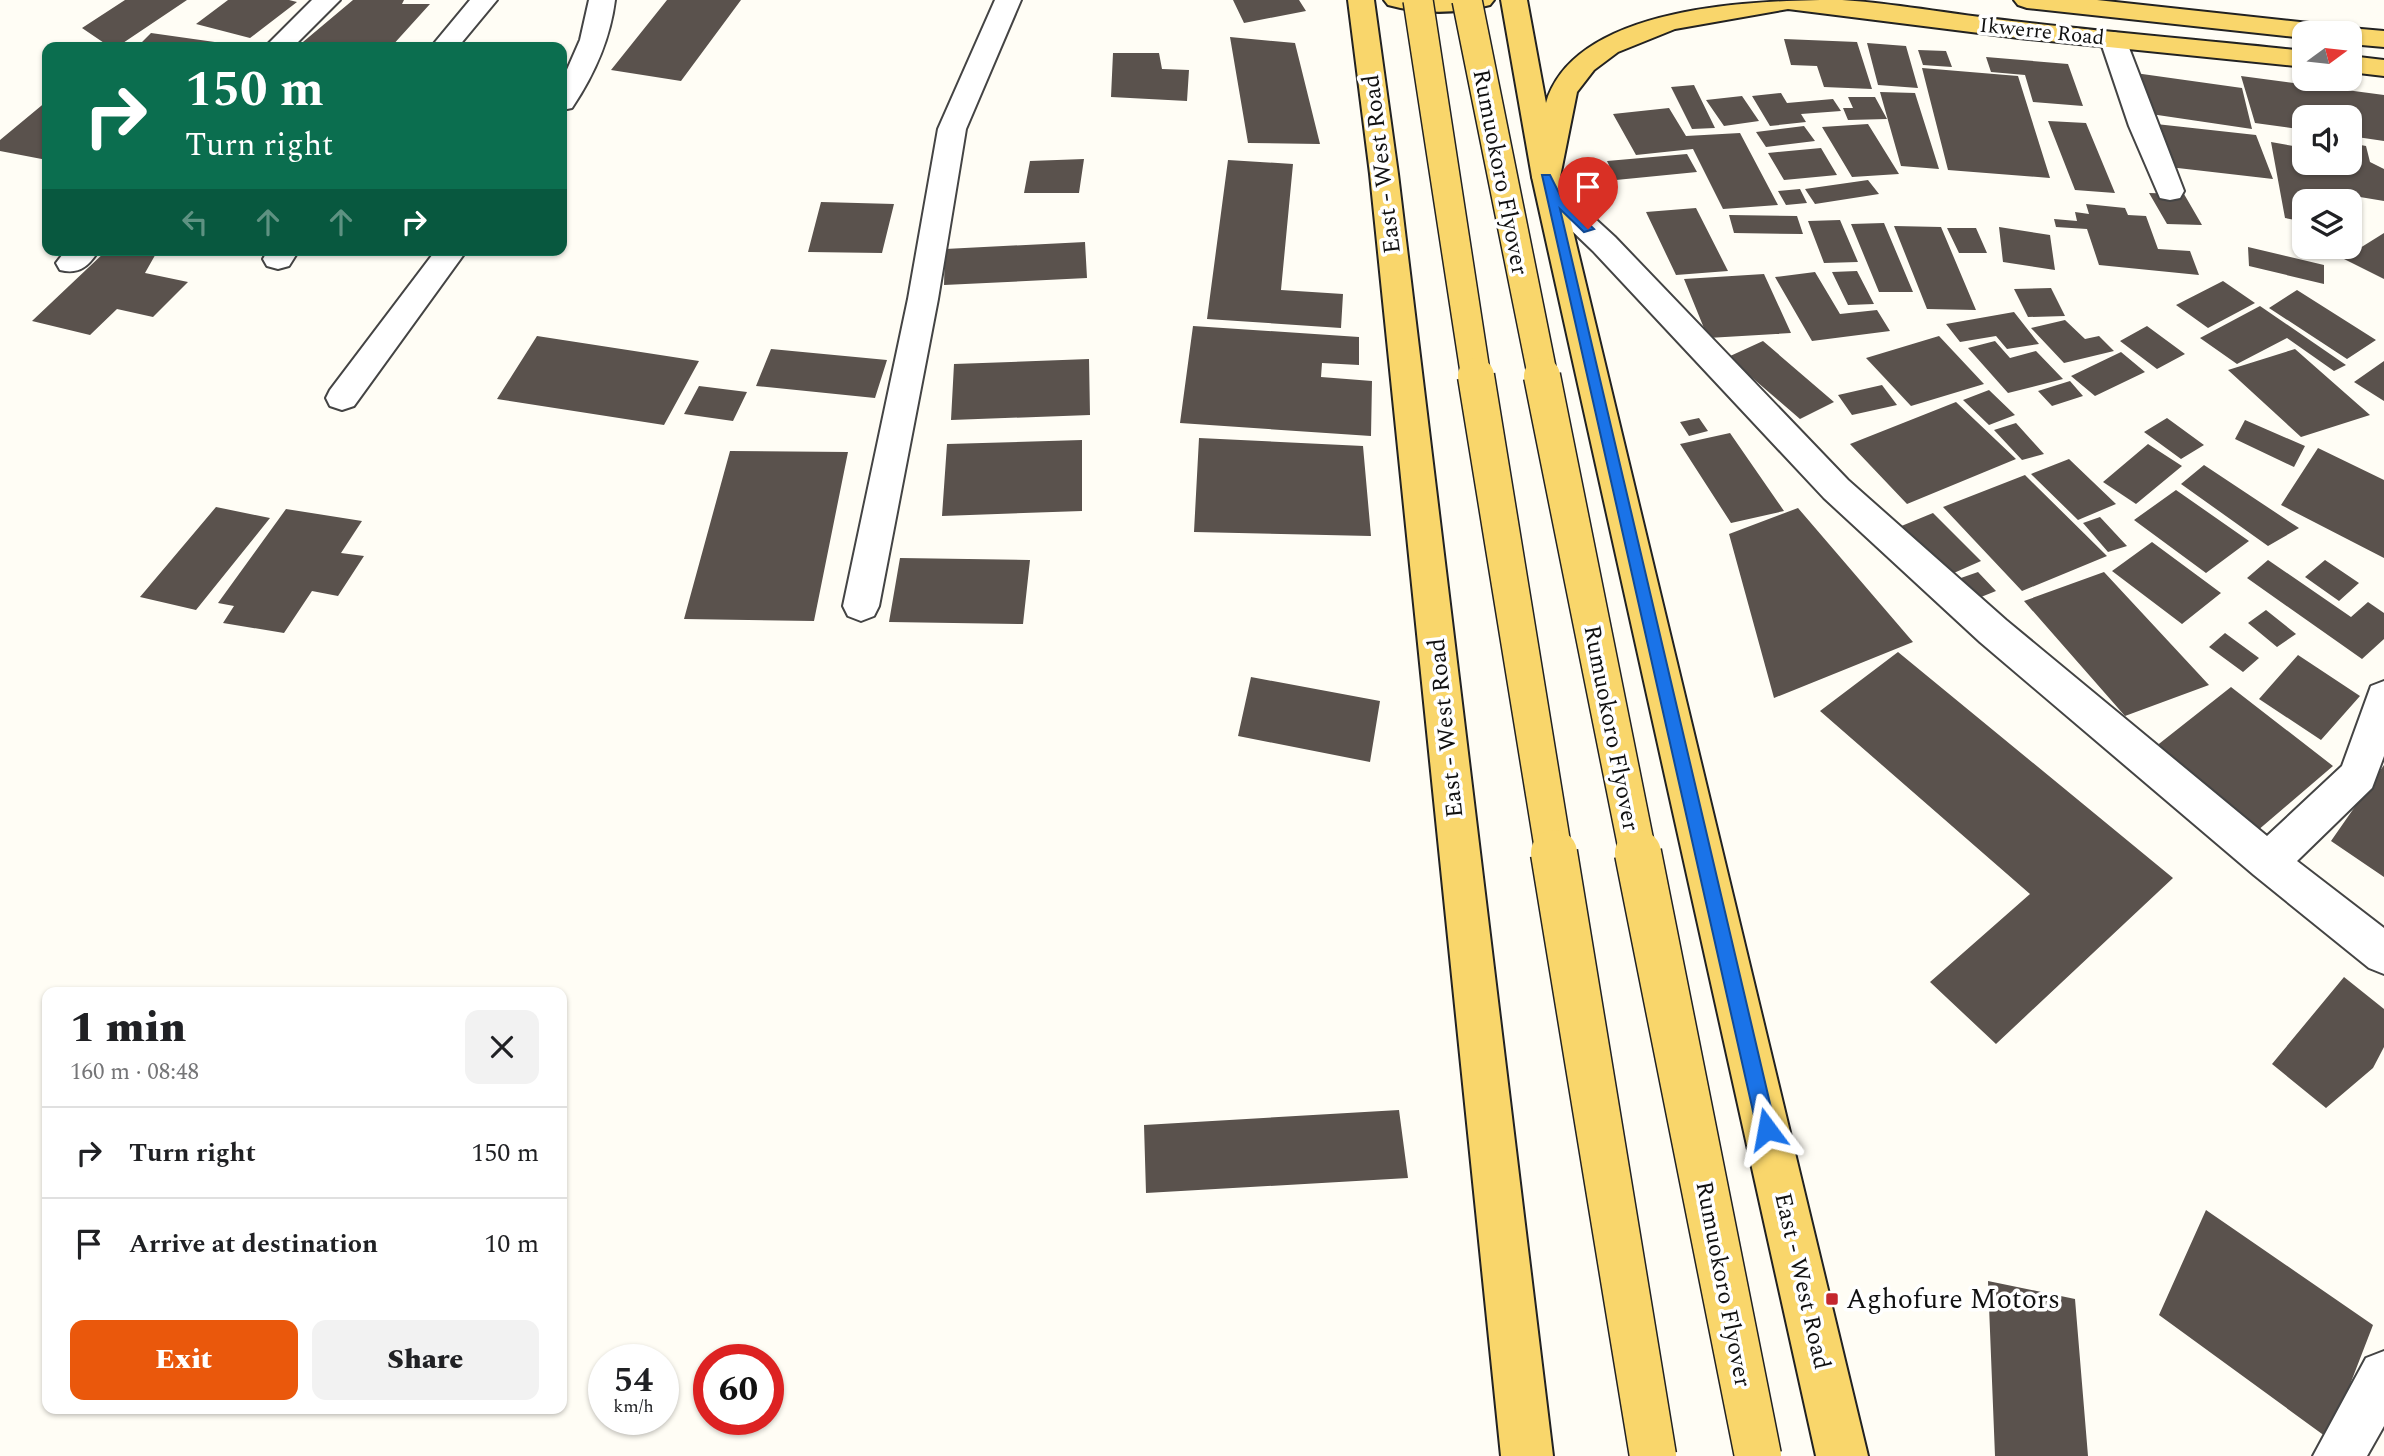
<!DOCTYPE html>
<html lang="en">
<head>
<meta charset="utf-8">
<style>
	:root { --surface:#fff; --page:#f2f2f2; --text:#202124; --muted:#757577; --line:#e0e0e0; --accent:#ea580c }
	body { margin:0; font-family:Spectral,serif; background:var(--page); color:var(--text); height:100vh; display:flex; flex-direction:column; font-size:26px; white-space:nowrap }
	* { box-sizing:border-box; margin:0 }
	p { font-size:23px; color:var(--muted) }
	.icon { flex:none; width:38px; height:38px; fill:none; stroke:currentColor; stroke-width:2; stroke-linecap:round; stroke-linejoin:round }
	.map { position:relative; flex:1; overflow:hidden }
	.panel { position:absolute; left:42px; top:987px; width:525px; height:427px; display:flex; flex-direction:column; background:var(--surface); border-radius:14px; box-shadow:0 2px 5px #0004 }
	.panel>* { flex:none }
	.hud { position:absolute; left:42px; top:42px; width:525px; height:214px; border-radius:14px; box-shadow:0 2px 5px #0004; background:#0b6e4f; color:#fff; overflow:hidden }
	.needle { width:46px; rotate:75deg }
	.controls { position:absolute; left:2292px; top:21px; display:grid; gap:14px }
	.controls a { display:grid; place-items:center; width:70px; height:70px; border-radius:14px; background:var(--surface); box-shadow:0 2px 5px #0004; font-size:35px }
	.speed { position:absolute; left:588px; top:1344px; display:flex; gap:14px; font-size:35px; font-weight:700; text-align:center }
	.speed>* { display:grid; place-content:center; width:91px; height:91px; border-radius:50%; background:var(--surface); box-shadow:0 2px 5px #0004; line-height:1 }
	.speed small { font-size:18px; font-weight:400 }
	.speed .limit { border:10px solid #d22; background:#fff; color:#111 }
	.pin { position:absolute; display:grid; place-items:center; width:60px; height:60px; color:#fff; margin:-72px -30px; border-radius:50% 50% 50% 0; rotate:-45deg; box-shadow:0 0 7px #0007 }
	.pin .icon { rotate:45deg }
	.me { position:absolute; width:77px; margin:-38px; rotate:347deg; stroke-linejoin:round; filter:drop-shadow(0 0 5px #0008) }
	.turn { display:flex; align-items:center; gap:24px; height:147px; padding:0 28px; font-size:32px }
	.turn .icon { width:91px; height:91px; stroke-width:2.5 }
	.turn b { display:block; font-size:49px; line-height:60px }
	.lanes { display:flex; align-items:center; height:66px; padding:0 28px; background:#0003; justify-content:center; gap:35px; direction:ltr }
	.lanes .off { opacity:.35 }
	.round { display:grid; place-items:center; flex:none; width:74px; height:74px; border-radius:14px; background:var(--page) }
	.headline { display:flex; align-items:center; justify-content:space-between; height:119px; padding:0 28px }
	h1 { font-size:42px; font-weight:800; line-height:52px }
	.button { display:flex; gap:14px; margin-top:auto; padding:14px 28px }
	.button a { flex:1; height:80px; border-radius:14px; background:var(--accent); color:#fff; font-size:28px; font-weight:800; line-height:80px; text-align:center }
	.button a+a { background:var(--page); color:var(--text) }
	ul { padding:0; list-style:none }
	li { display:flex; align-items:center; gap:21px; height:91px; padding:0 28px; border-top:2px solid var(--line) }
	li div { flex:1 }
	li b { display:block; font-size:26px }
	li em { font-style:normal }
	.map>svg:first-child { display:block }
	.building { fill:#5a524d }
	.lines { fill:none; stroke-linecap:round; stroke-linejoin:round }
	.street-casing { stroke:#444; stroke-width:4 }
	.primary-casing { stroke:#222; stroke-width:4 }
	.street { fill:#fff; fill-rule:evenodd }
	.primary { fill:#f9d66b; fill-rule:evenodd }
	.primary-bridge-far2-casing { stroke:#222; stroke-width:32; stroke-linecap:butt }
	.primary-bridge-far1-casing { stroke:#222; stroke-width:39; stroke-linecap:butt }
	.primary-bridge-casing { stroke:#222; stroke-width:49; stroke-linecap:butt }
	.primary-bridge-far2 { stroke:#f9d66b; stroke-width:29 }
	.primary-bridge-far1 { stroke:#f9d66b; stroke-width:36 }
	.primary-bridge { stroke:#f9d66b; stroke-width:46 }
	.route { fill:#1a73e8; stroke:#114b97; stroke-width:2 }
	.poi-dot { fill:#c4262e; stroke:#fff; stroke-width:2.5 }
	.labels { text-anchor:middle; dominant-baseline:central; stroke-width:7; stroke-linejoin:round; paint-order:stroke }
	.far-street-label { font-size:21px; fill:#111; stroke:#fff }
	.street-label { font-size:24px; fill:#111; stroke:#fff }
	.near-poi-label { font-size:28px; fill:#111; stroke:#fff; text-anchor:start }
</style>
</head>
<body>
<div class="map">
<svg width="2384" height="1456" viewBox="0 0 2384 1456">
	<rect width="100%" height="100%" fill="#fffdf5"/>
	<path class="building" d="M125 0H187L117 47H110L82 28Z
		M228 0H289L297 2 250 38 196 24Z
		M353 0H404L402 4H430L391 47H297Z
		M667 0H741L681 81 611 70Z
		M1233 0H1299L1306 11 1244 23Z
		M151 33 243 46V47H137Z
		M1230 37 1295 43 1320 144 1248 143Z
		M1784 39 1857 42 1872 89 1824 87 1817 66 1791 65Z
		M1867 43 1906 46 1918 88 1878 85Z
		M1918 50 1946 51 1952 67 1923 65Z
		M1113 53H1159L1162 69 1189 70 1187 101 1111 97Z
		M1986 57 2068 64 2083 106 2033 102 2025 75 1991 72Z
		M1922 68 2018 76 2050 178 1948 170Z
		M2135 73 2242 88 2252 129 2144 113Z
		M2241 76 2384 95V141L2350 136V117H2305V130L2255 123Z
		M1694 85 1715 128 1692 129 1671 87Z
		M1880 92 1915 93 1939 169 1901 166Z
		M1781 93 1787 103 1833 99 1841 111 1801 114 1806 122 1770 126 1752 96Z
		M1742 96 1759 121 1724 126 1706 100Z
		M1848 97H1875L1887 119 1848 120 1843 108H1853Z
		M47 101V160L0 151V140Z
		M1669 108 1686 136 1740 133 1778 205 1723 209 1693 149 1636 155 1613 114Z
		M2048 121 2086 123 2115 193 2075 190Z
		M1868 124 1899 174 1852 177 1822 127Z
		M2156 124 2256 135 2273 179 2169 167Z
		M1804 126 1815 141 1766 147 1756 132Z
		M2271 142 2305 148V163H2350V143L2366 146 2370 162 2384 169V201L2342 194 2344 201H2305V222L2285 218Z
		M1821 148 1837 175 1784 180 1768 153Z
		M1687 154 1697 172 1616 180 1607 161Z
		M1084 159 1079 193H1024L1030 161Z
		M1228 160 1293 164 1281 290 1343 294 1341 328 1207 319Z
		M1868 180 1879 194 1815 204 1805 189Z
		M1800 189 1807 203 1786 205 1778 191Z
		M2149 193 2184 194 2202 225 2167 224Z
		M821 202 894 204 882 253 808 252Z
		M2086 204 2125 208 2128 215 2146 216 2158 249 2190 251 2199 275 2099 265 2087 229 2056 227 2054 219 2077 221 2075 212 2089 214Z
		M1696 208 1728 271 1676 275 1646 212Z
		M1729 215 1797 216 1803 234 1734 233Z
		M1840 220 1858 262 1824 263 1808 221Z
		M1884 223 1913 292H1879L1851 224Z
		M1894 226 1941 227 1976 310 1927 309Z
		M1999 227 2050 235 2055 270 2003 262Z
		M1947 228H1976L1987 253H1959Z
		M2384 233V279L2326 250V247L2350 245 2360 248Z
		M1085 242 1087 278 944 285 945 249Z
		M2248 247 2324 265V284L2249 266Z
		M107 250H158L145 273 188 282 153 317 117 309 90 335 32 321Z
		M1857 271 1874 304 1848 305 1832 272Z
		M1815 272 1840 314 1877 310 1890 331 1812 341 1775 277Z
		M1764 274 1791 333 1708 338 1684 279Z
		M2223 281 2255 303 2208 328 2176 305Z
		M2051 288 2065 316 2028 317 2014 289Z
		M2297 290 2376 340 2347 359 2269 308Z
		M2260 306 2346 365 2334 371 2287 338 2237 364 2200 338Z
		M2014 312 2039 344 2007 349 1996 336 1960 342 1946 324Z
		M2065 320 2085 339 2099 336 2114 351 2064 363 2031 328Z
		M1193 326 1359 337V365L1322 363 1321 377 1372 381 1371 436 1180 423Z
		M2147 326 2185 354 2157 369 2120 341Z
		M537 336 699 361 664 425 497 399Z
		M1939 336 1984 384 1911 406 1866 358Z
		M1763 341 1834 402 1800 419 1728 357Z
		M1995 341 2010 358 2036 351 2063 379 2008 393 1968 348Z
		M771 349 887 360 875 398 756 386Z
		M2295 349 2370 415 2301 437 2228 370Z
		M2121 352 2145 372 2095 396 2071 376Z
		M1089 359 1090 415 951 420 954 364Z
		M2384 361V401L2354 382Z
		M2070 381 2083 396 2052 406 2038 391Z
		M1882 385 1897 405 1852 415 1838 395Z
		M699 386 747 392 733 421 684 414Z
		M1989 390 2015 415 1989 425 1963 400Z
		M1956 402 2016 459 1907 504 1850 444Z
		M1699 418 1708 431 1689 436 1680 422Z
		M2167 418 2204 445 2181 459 2144 432Z
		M2245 420 2305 446 2294 467 2235 439Z
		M2016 423 2044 454 2022 460 1994 430Z
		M1730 433 1784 511 1731 523 1680 444Z
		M1199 438 1363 446 1371 536 1194 532Z
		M1082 440V511L942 516 947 444Z
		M2148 444 2182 466 2136 504 2103 482Z
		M2318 448 2384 480V558L2281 505Z
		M730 451 848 452 814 621 684 619Z
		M2069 459 2116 504 2078 520 2031 474Z
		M2204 465 2299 528 2268 546 2181 484Z
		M2025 475 2107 556 2022 591 1943 507Z
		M2176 490 2249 541 2206 573 2134 520Z
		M216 507 270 518 196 610 140 597Z
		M1798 508 1913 642 1774 698 1729 534Z
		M286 509 362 521 341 553 364 556 338 596 312 591 284 633 223 623 234 606 218 603Z
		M1933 513 1981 561 1947 576 1899 527Z
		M2100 517 2127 546 2108 552 2083 523Z
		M2152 542 2221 593 2182 624 2112 571Z
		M900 558 1030 560 1023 624 889 622Z
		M2268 560 2351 617 2368 602 2384 613V639L2362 659 2247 578Z
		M2325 560 2359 583 2339 601 2305 577Z
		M1978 572 1996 591 1976 599 1958 579Z
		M2104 572 2209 685 2125 716 2024 601Z
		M2266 610 2296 634 2277 647 2248 623Z
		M2225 633 2259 658 2243 672 2209 647Z
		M1898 652 2173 878 1996 1044 1930 982 2030 894 1820 711Z
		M2298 655 2360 696 2321 740 2259 699Z
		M1251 677 1380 701 1370 762 1238 736Z
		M2231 687 2333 766 2257 831 2155 747Z
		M2384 765V877L2331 841Z
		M2344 977 2384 1009V1047L2373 1068 2326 1108 2272 1064Z
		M1399 1110 1408 1178 1146 1193 1144 1125Z
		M2206 1210 2373 1325 2329 1439 2159 1315Z
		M1988 1281 2075 1299 2088 1456H1995Z"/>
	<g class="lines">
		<g class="street-casing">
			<path id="street" d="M312 0H340L293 47H265Z
				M470 0H497L458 47H431Z
				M589 0H615C610 40 594 75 572 108L562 110V81L580 40Z
				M995 0H1021L966 129 938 299 879 606 874 616 861 621 848 616 843 606 908 299 938 129Z
				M2113 32 2122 34 2126 40 2184 191 2180 198 2170 200 2160 198 2129 126 2100 40 2104 34Z
				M1546 168 1556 171 1568 194 1615 237 1848 480 2006 620 2267 836 2342 766 2371 686 2384 681V756L2372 788 2297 861 2384 928V974L2369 968 2254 875 1980 642 1824 498 1593 251 1546 206 1532 177 1536 171Z
				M66 250H99C89 266 79 275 60 270L56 263Z
				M268 250H299L289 266 278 269 267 266 263 259Z
				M436 250H467L354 406 342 410 330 406 326 398 330 390Z
				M2384 1351V1426L2367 1456H2313L2366 1358Z"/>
		</g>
		<g class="primary-casing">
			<path id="primary" d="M1348 0H1374L1398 174 1553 1456H1501L1370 174Z
				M1384 0H1494L1490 5C1457 14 1421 14 1388 5Z
				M1501 0H1527L1546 103C1575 4 1759 0 1842 0 1902 4 1961 16 2021 22 2115 33 2210 41 2305 51V67L2019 38 1788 9 1675 29 1618 52 1594 70 1577 92 1560 177 1868 1456H1816L1532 177Z
				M2014 0H2097L2328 25 2340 31 2350 28 2384 31V47L2350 44V33H2305V38L2027 8 2018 5Z
				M2350 56 2384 60V76L2350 72Z"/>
		</g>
		<use href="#street" class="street"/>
		<use href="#primary" class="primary"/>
		<g class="primary-bridge-far2-casing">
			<path id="primary-bridge-far2" d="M1418 0 1476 378
				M1467 0 1543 378"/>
		</g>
		<g class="primary-bridge-far1-casing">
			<path id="primary-bridge-far1" d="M1476 376 1554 855
				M1542 376 1638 855"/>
		</g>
		<g class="primary-bridge-casing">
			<path id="primary-bridge" d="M1554 853 1653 1456
				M1638 853 1758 1456"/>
		</g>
		<use href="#primary-bridge-far2" class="primary-bridge-far2"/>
		<use href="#primary-bridge-far1" class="primary-bridge-far1"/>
		<use href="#primary-bridge" class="primary-bridge"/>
	</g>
	<path class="route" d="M1542 175H1550L1561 197 1594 229 1584 232 1560 209 1776 1129 1773 1136 1767 1139 1760 1136 1757 1129Z"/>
	<rect class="poi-dot" x="1825" y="1292" width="14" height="14" rx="3.5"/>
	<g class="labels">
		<g class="far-street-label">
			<text transform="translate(2042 32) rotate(6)">Ikwerre Road</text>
		</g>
		<g class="street-label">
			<text transform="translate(1382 164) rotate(-97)">East - West Road</text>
			<text transform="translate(1500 172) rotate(79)">Rumuokoro Flyover</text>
			<text transform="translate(1446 728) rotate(-96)">East - West Road</text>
			<text transform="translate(1611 728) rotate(79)">Rumuokoro Flyover</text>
			<text transform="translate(1802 1281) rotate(77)">East - West Road</text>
			<text transform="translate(1723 1284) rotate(79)">Rumuokoro Flyover</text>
		</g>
		<g class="near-poi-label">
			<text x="1846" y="1299">Aghofure Motors</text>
		</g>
	</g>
</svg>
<div class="controls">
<a><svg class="needle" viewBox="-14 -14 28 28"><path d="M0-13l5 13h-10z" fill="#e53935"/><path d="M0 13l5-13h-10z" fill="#757577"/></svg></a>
<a><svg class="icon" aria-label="sound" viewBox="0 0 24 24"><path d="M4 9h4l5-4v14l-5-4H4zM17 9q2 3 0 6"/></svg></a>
<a><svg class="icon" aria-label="layers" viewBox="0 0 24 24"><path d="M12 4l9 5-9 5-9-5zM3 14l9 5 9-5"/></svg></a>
</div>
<div class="speed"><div>54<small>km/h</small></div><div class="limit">60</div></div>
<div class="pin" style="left:1588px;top:229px;background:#d93025"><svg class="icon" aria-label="arrive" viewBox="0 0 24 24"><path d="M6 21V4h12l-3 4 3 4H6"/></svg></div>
<svg class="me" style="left:1767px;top:1129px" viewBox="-20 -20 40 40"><path d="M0-17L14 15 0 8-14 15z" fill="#1a73e8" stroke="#fff" stroke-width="4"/></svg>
<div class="hud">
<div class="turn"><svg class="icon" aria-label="right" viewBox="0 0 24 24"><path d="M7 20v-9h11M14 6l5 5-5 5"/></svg><div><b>150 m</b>Turn right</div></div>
<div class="lanes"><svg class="icon off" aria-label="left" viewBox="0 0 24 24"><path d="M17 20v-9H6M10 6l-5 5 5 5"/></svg><svg class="icon off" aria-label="ahead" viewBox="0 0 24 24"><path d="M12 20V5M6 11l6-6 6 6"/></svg><svg class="icon off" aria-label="ahead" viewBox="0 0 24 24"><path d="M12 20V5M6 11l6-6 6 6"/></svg><svg class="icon" aria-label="right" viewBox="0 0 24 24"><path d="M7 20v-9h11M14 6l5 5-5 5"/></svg></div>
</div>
<section class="panel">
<div class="headline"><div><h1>1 min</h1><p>160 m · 08:48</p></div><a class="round"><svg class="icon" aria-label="close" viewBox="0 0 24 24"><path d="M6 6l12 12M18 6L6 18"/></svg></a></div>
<ul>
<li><svg class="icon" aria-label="right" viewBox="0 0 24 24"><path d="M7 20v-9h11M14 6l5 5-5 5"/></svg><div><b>Turn right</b></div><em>150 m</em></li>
<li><svg class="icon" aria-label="arrive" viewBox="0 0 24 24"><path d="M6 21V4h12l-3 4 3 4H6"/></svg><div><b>Arrive at destination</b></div><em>10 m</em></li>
</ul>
<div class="button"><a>Exit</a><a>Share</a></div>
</section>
</div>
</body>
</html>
